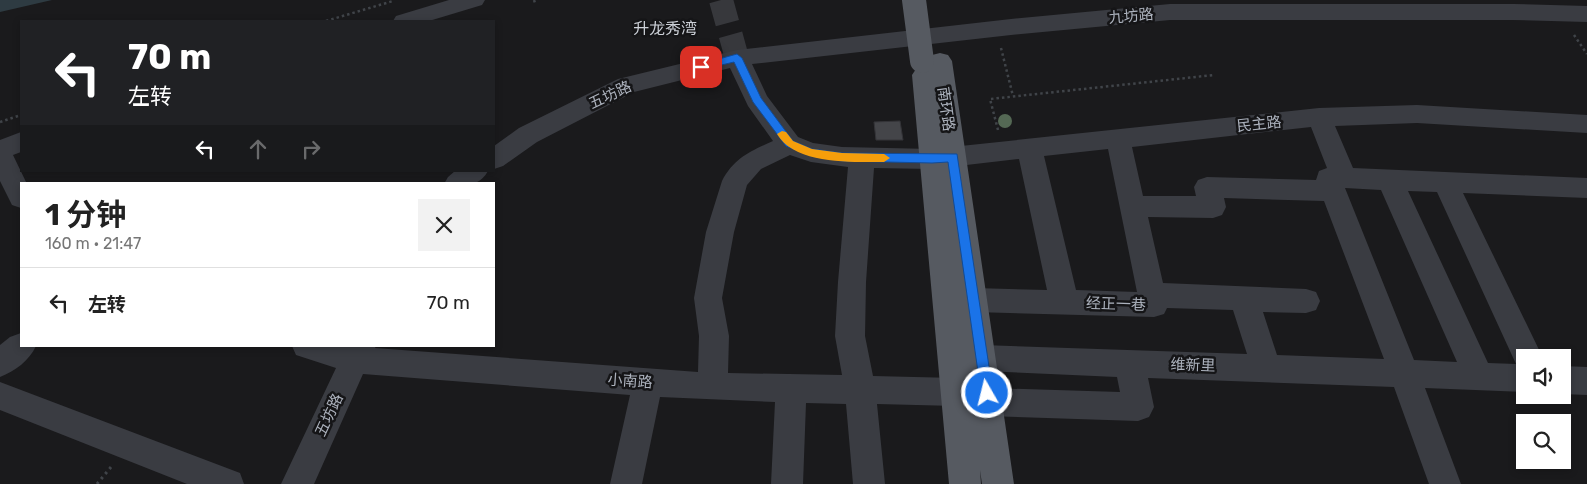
<!DOCTYPE html>
<html lang="zh">
<head>
<meta charset="utf-8">
<style>
	:root { --surface:#fff; --page:#f2f2f2; --text:#222; --muted:#767676; --line:#e0e0e0 }
	body { margin:0; font-family:Rubik,"Noto Sans SC",sans-serif; background:var(--page); color:var(--text); height:100vh; display:flex; flex-direction:column; font-size:19px; white-space:nowrap }
	* { box-sizing:border-box; margin:0 }
	p { font-size:16px; color:var(--muted) }
	.icon { flex:none; width:28px; height:28px; fill:none; stroke:currentColor; stroke-width:2; stroke-linecap:round; stroke-linejoin:round }
	.map { position:relative; flex:1; overflow:hidden }
	.side { position:absolute; left:20px; top:182px; width:475px; height:165px; display:flex; flex-direction:column; background:var(--surface); border-radius:0px; box-shadow:0 2px 8px #0003 }
	.side>* { flex:none }
	.guide { position:absolute; left:20px; top:20px; width:475px; height:152px; border-radius:0px; box-shadow:0 2px 8px #0003; background:#202124; color:#fff; overflow:hidden }
	.controls { position:absolute; left:1516px; top:349px; display:grid; gap:10px }
	.controls a { display:grid; place-items:center; width:55px; height:55px; border-radius:0px; background:var(--surface); box-shadow:0 2px 8px #0003; font-size:25px }
	.pin { position:absolute; display:grid; place-items:center; width:42px; height:42px; color:#fff; margin:-21px; border-radius:10px; box-shadow:0 2px 8px #0006 }
	.me { position:absolute; width:55px; margin:-28px; rotate:352deg; stroke-linejoin:round; filter:drop-shadow(0 0 4px #0008) }
	.turn { display:flex; align-items:center; gap:18px; height:105px; padding:0 25px; font-size:22px }
	.turn .icon { width:65px; height:65px; stroke-width:2.5 }
	.turn b { display:block; font-size:35px; line-height:42px }
	.lanes { display:flex; align-items:center; height:48px; padding:0 25px; background:#0003; justify-content:center; gap:25px; direction:ltr }
	.lanes .off { opacity:.35 }
	.round { display:grid; place-items:center; flex:none; width:52px; height:52px; border-radius:0px; background:var(--page) }
	.overview { display:flex; align-items:center; justify-content:space-between; height:85px; padding:0 25px }
	h1 { font-size:30px; font-weight:700; line-height:38px }
	ul { padding:0; list-style:none }
	li { display:flex; align-items:center; gap:15px; height:70px; padding:0 25px; border-top:1px solid var(--line) }
	li div { flex:1 }
	li b { display:block; font-size:19px }
	li em { font-style:normal }
	.map>svg:first-child { display:block }
	.water { fill:#2e3b42 }
	.building { fill:#444549; stroke:#343438 }
	.lines { fill:none; stroke-linecap:round; stroke-linejoin:round }
	.minor-tunnel { stroke:#37383c; stroke-width:24; stroke-dasharray:24 12; stroke-linecap:butt }
	.path-far1 { stroke:#404449; stroke-width:2.5; stroke-dasharray:2.5 3; stroke-linecap:butt }
	.path { stroke:#404449; stroke-width:3; stroke-dasharray:2.5 4; stroke-linecap:butt }
	.minor { fill:#3a3c42; fill-rule:evenodd }
	.major { fill:#565a61; fill-rule:evenodd }
	.major-bridge { stroke:#565a61; stroke-width:24 }
	.tree { fill:#546854 }
	.route { fill:#1a73e8; stroke:#114b97 }
	.slow { fill:#f59e0b }
	.labels { text-anchor:middle; dominant-baseline:central; stroke-width:5; stroke-linejoin:round; paint-order:stroke }
	.street-label { font-size:15px; fill:#acb2bd; stroke:#151517 }
	.neighbourhood-label { font-size:16px; fill:#cdd1d8; stroke:#151517 }
</style>
</head>
<body>
<div class="map">
<svg width="1587" height="484" viewBox="0 0 1587 484">
	<rect width="100%" height="100%" fill="#1a1a1c"/>
	<path class="water" d="M0 0H52L0 12Z"/>
	<path class="building" d="M900 121 903 140H876L874 122Z"/>
	<g class="lines">
		<path class="minor-tunnel" d="M721 0 737 58"/>
		<path class="path-far1" d="M534 0 535 3
			M326 21 393 1
			M1574 35 1587 54
			M1001 48 1013 96
			M0 122 21 115
			M998 130 990 99 1214 75"/>
		<path class="path" d="M97 484 111 467"/>
		<path class="minor" d="M449 0H485L482 5 429 21H393L396 16Z
			M1170 4H1513L1587 6V22L1513 20H1170L1011 35 752 64 767 96 798 137 813 143 842 147 932 149 1319 108 1417 105 1587 115V133L1417 123 1335 126 1353 168 1587 178V198L1463 193 1543 358H1525V392L1425 388 1461 484H1429L1394 387 1148 378 1154 407 1149 417 1138 421 988 416 977 412 973 402 977 392 988 388 1120 392 1117 377 982 371 971 367 967 358 971 349 982 345 1247 354 1233 310 1167 308 1164 314 1154 317 974 312 964 309 960 300 964 291 974 288 1047 290 1019 159 932 169 874 168 866 282 865 336 873 376 956 378 967 382 971 392 967 402 956 406 877 404 885 484H853L846 404 806 403 803 484H771L775 402 660 397 642 484H610L630 395 363 374 314 484H281L336 368 296 355 292 346H376L375 348 698 372 699 336 694 298 706 232 722 181C734 158 751 151 773 141L748 106 730 68 634 92 537 142 503 166 494 169V146L519 128 618 79 737 50 1011 19ZM1311 127 1327 168 1319 171 1316 180 1207 177 1198 180 1194 187 1196 196H1143L1132 147ZM1108 149 1137 292 1076 290 1044 156ZM790 155 811 162 848 167 838 282 835 336 842 375 728 373 729 336 722 298 734 232 747 185 761 169ZM1345 188 1381 190 1457 362 1414 360ZM1408 191 1437 192 1516 364 1488 363ZM1224 198 1324 201 1384 359 1277 355 1263 312 1306 313 1316 310 1320 301 1316 292 1306 289 1163 283 1148 217 1213 218 1222 215 1226 207Z
			M21 132V152L13 155 27 184H21V208L12 205 0 181V140Z
			M455 171H488C478 189 462 184 444 184L448 177Z
			M21 333V346H36C29 361 15 371 0 377V345L10 337Z
			M1562 366 1587 367V395L1562 394Z
			M0 382 240 473 244 484H187L0 410Z"/>
		<path class="major" d="M940 53 948 55 952 61 1014 484H982L980 470 981 484H949L912 75 916 69 924 67 929 68 928 61 932 55Z"/>
		<path class="major-bridge" d="M914 0 922 61"/>
	</g>
	<circle class="tree" cx="1005" cy="121" r="7"/>
	<path class="route" d="M737 54 742 58 761 98 793 141 812 149 842 153 957 154 993 393 991 397 987 398 982 397 981 393 948 162 932 163 842 161 811 156 786 146 753 102 734 62 701 70 696 67 697 65Z"/>
	<path class="slow" d="M782 131 786 132 793 141 812 149 842 153 884 154 890 158 884 162C853 162 795 165 777 134Z"/>
	<g class="labels">
		<g class="street-label">
			<text transform="translate(1131 16) rotate(-5)">九坊路</text>
			<text transform="translate(610 95) rotate(-25)">五坊路</text>
			<text transform="translate(946 109) rotate(82)">南环路</text>
			<text transform="translate(1259 124) rotate(-6)">民主路</text>
			<text transform="translate(1116 304) rotate(2)">经正一巷</text>
			<text transform="translate(1193 365) rotate(2)">维新里</text>
			<text transform="translate(630 381) rotate(4)">小南路</text>
			<text transform="translate(329 415) rotate(-65)">五坊路</text>
		</g>
		<g class="neighbourhood-label">
			<text x="665" y="28">升龙秀湾</text>
		</g>
	</g>
</svg>
<div class="controls">
<a><svg class="icon" aria-label="sound" viewBox="0 0 24 24"><path d="M4 9h4l5-4v14l-5-4H4zM17 9q2 3 0 6"/></svg></a>
<a><svg class="icon" aria-label="search" viewBox="0 0 24 24"><circle cx="10" cy="10" r="6"/><path d="M15 15l6 6"/></svg></a>
</div>
<div class="pin" style="left:701px;top:67px;background:#d93025"><svg class="icon" aria-label="arrive" viewBox="0 0 24 24"><path d="M6 21V4h12l-3 4 3 4H6"/></svg></div>
<svg class="me" style="left:987px;top:393px" viewBox="-20 -20 40 40"><circle r="17" fill="#1a73e8" stroke="#fff" stroke-width="3"/><path d="M0-11L8 9 0 5-8 9z" fill="#fff"/></svg>
<div class="guide">
<div class="turn"><svg class="icon" aria-label="left" viewBox="0 0 24 24"><path d="M17 20v-9H6M10 6l-5 5 5 5"/></svg><div><b>70 m</b>左转</div></div>
<div class="lanes"><svg class="icon" aria-label="left" viewBox="0 0 24 24"><path d="M17 20v-9H6M10 6l-5 5 5 5"/></svg><svg class="icon off" aria-label="ahead" viewBox="0 0 24 24"><path d="M12 20V5M6 11l6-6 6 6"/></svg><svg class="icon off" aria-label="right" viewBox="0 0 24 24"><path d="M7 20v-9h11M14 6l5 5-5 5"/></svg></div>
</div>
<section class="side">
<div class="overview"><div><h1>1 分钟</h1><p>160 m · 21:47</p></div><a class="round"><svg class="icon" aria-label="close" viewBox="0 0 24 24"><path d="M6 6l12 12M18 6L6 18"/></svg></a></div>
<ul>
<li><svg class="icon" aria-label="left" viewBox="0 0 24 24"><path d="M17 20v-9H6M10 6l-5 5 5 5"/></svg><div><b>左转</b></div><em>70 m</em></li>
</ul>
</section>
</div>
</body>
</html>
